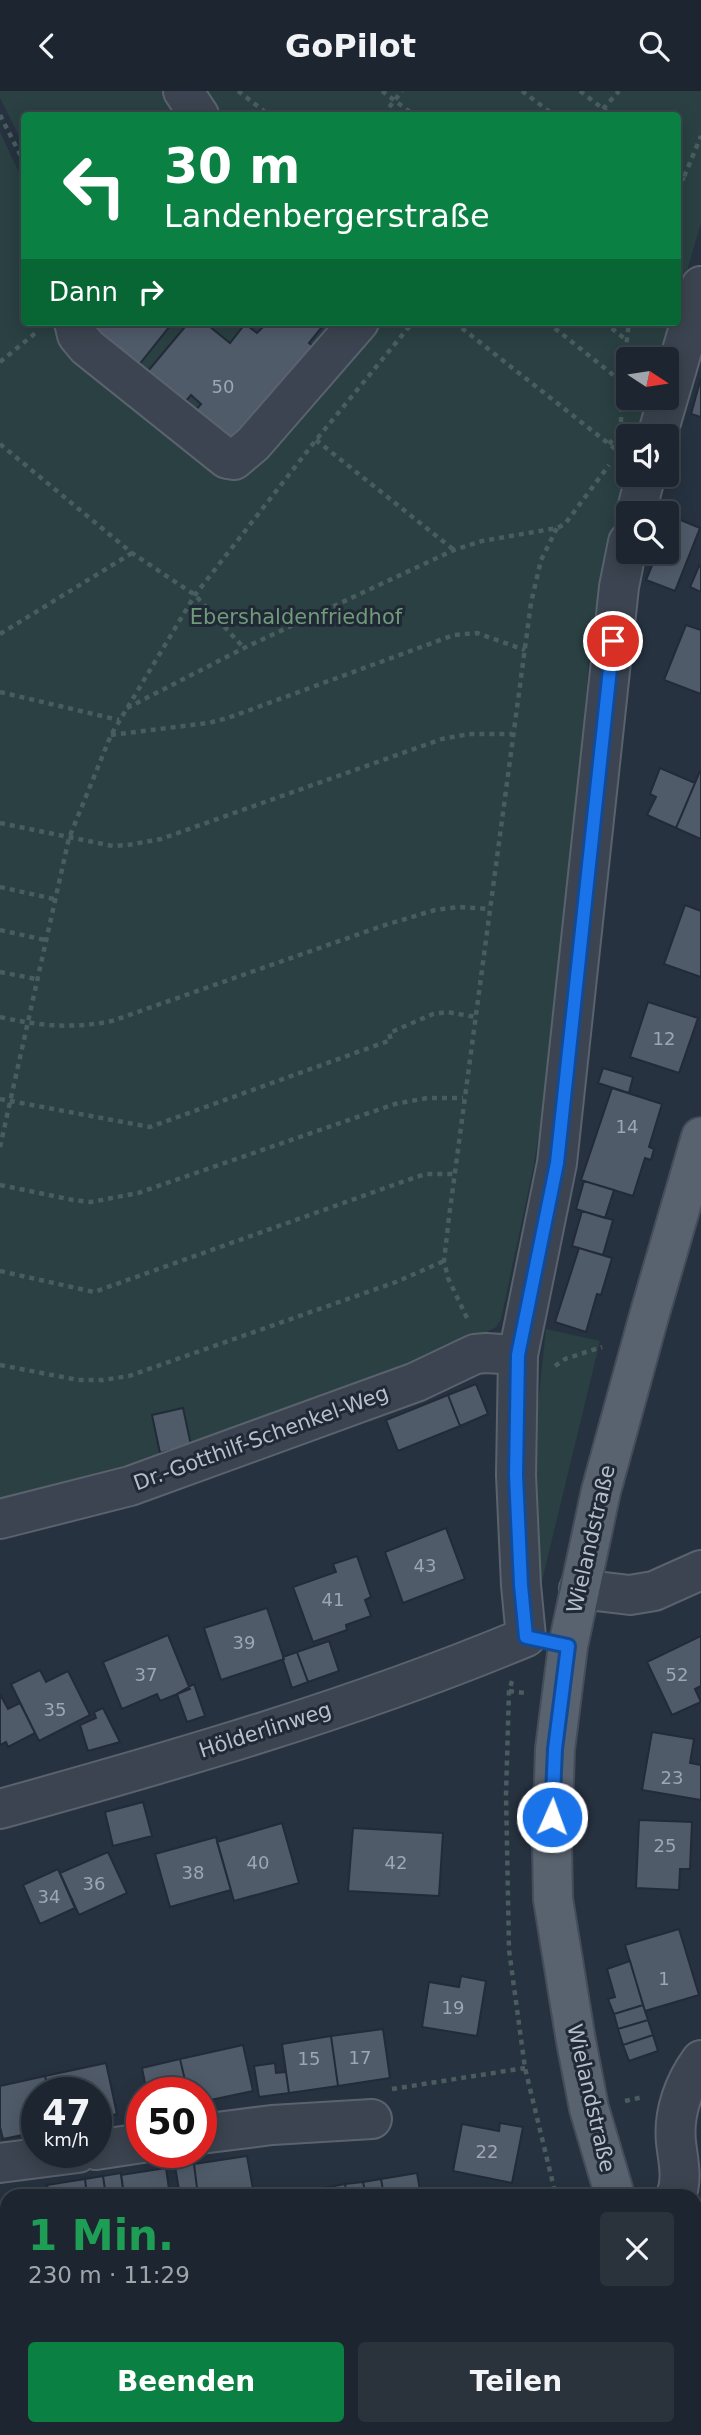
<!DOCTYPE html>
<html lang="de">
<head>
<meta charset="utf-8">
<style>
	:root { --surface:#1d2630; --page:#2a323c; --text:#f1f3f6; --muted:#a0a5ab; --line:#3b434c; --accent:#0b8043 }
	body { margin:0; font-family:"DejaVu Sans",sans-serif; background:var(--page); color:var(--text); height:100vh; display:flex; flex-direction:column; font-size:26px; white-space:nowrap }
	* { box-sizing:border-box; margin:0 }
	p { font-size:23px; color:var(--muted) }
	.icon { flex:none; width:38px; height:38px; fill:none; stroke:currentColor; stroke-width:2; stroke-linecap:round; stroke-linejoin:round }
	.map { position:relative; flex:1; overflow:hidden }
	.sheet { position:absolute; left:0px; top:2098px; width:702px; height:247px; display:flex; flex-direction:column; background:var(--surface); border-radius:21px 21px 0 0; box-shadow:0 4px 18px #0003,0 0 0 2px var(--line) }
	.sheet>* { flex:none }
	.top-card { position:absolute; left:21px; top:21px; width:660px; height:214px; border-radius:7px; box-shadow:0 4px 18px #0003,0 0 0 2px var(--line); background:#0b8043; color:#fff; overflow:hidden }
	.needle { width:46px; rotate:102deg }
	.tools { position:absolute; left:616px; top:256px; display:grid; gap:14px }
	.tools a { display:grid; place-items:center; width:63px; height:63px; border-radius:7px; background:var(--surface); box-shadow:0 4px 18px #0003,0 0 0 2px var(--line); font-size:35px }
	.speed { position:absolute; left:21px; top:1986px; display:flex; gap:14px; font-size:35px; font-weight:700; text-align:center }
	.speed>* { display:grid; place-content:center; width:91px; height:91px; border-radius:50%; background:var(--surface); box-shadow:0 4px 18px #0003,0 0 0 2px var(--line); line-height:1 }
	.speed small { font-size:18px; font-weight:400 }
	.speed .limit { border:10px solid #d22; background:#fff; color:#111 }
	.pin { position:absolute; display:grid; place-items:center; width:60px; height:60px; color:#fff; margin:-30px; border:4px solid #fff; border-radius:50%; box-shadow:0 2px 7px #0007 }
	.me { position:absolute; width:77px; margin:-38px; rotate:2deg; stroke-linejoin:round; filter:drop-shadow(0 0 5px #0008) }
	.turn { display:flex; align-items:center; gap:24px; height:147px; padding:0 28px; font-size:32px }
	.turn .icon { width:91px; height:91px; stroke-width:2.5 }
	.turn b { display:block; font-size:49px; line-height:60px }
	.then { display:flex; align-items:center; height:66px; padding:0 28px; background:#0003; gap:14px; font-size:26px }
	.round { display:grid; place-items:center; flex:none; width:74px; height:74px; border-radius:7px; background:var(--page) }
	.summary { display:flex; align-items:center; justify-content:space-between; height:119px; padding:0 28px }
	h1 { font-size:42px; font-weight:600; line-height:52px; color:#1e9e55 }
	.cta { display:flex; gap:14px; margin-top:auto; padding:14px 28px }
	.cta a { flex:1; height:80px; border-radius:7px; background:var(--accent); color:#fff; font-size:28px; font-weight:600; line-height:80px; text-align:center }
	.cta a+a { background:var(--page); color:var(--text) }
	header { display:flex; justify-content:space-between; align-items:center; height:91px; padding:0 28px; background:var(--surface); font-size:32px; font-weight:600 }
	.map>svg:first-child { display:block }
	.green { fill:#2a4042 }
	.building { fill:#505b6a; stroke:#222b37; stroke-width:2 }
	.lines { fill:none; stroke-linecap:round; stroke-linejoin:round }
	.minor-casing { stroke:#59626d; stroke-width:42 }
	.major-casing { stroke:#444d59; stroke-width:42 }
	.path { stroke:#495d5f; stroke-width:4.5; stroke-dasharray:5 5; stroke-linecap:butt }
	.minor { stroke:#3b4450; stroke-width:38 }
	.major { stroke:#59636f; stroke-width:38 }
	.route-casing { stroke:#114b97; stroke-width:18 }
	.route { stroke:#1a73e8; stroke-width:12 }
	.labels { text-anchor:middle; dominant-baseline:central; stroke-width:6; stroke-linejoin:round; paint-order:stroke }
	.number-label { font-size:18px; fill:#9da6b2 }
	.park-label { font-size:21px; fill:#709a79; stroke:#202935 }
	.street-label { font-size:21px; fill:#b7bfca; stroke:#202935 }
</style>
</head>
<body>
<header><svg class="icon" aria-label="back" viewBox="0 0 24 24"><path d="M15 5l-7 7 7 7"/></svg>GoPilot<svg class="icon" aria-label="search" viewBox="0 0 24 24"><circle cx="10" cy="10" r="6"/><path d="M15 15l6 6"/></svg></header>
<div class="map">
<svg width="701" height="2344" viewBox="0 0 701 2344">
	<rect width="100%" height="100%" fill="#273240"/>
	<path class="green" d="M0 0H701V132L677 213V24H24V55L0 7Z
		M0 41 24 92V231H672L662 268H628V306H650L639 345H628V383L604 472 590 551 568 852 558 928 533 1078 501 1228 496 1236 465 1253 160 1367 0 1414Z
		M546 1238 600 1250 540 1498 536 1478 535 1342Z
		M519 2338H645L648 2344H516Z"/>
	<path class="building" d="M102 231H173L138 275 95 240Z
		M189 231H204L230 252 245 233 257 242 268 231H326L309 252 320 260 231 349 195 320 201 313 191 304 180 317 143 286Z
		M701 287V326L691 323Z
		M671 425 700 437 675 500 646 489 658 460H667V436Z
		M699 475 701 476V501L690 496Z
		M686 534 701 539V603L664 589Z
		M660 677 695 692 676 737 647 724 656 706 650 703Z
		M700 680 701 681V748L676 737Z
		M685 814 701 820V886L664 873Z
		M648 911 698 927 679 982 630 966Z
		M603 977 633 986 629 1002 598 992Z
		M612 997 662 1013 649 1056 654 1058 651 1069 645 1067 633 1105 581 1089Z
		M584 1090 614 1099 605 1127 576 1118Z
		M582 1120 613 1129 603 1164 572 1155Z
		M579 1157 612 1167 601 1204 597 1203 586 1241 555 1231Z
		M476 1293 488 1323 460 1335 448 1304Z
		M448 1304 460 1335 398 1360 386 1329Z
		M183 1317 191 1354 160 1362 152 1324Z
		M446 1437 465 1488 403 1512 385 1461Z
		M357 1465 371 1506 365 1509 371 1525 346 1534 347 1539 313 1551 293 1496 336 1481 333 1473Z
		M267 1517 284 1568 221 1589 204 1537Z
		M168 1544 190 1598 160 1610 157 1603 122 1618 103 1571Z
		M701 1545V1595L695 1598 701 1611 672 1624 647 1571Z
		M329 1550 339 1580 308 1591 297 1561Z
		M297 1561 308 1591 292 1597 283 1569V1566Z
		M40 1579 46 1591 68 1580 90 1624 39 1650 11 1593Z
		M194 1593 205 1625 187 1631 177 1603Z
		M0 1603 8 1618 20 1612 35 1642 8 1656 6 1651 0 1654Z
		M103 1617 120 1651 88 1660 80 1634 96 1627 94 1621Z
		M652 1641 694 1648 690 1672 701 1674V1709L642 1699Z
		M143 1711 152 1745 113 1755 105 1721Z
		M639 1729 692 1731 690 1778H680L679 1799 636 1797Z
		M282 1732 299 1792 234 1810 217 1751Z
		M353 1737 443 1742 439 1805 348 1800Z
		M216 1746 231 1799 170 1816 155 1763Z
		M108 1761 127 1802 79 1824 60 1782Z
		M58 1778 75 1817 40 1833 23 1794Z
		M679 1838 699 1904 645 1920 625 1854Z
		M630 1870 643 1914 614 1923 608 1908 615 1906 607 1878Z
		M461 1885 486 1890 477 1945 422 1936 429 1891 459 1896Z
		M643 1914 648 1929 618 1938 614 1923Z
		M648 1929 653 1944 623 1954 618 1938Z
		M383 1938 390 1987 338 1995 331 1945Z
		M653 1944 658 1960 629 1970 623 1954Z
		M331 1945 338 1995 289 2002 282 1953Z
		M243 1954 253 2000 201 2011V2002H188L180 1968Z
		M180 1968 188 2002H147L142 1977Z
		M106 1972 117 2023 96 2028V2002H49L45 1985Z
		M275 1972 276 1982 286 1981 289 2002 259 2006 254 1975Z
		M45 1985 49 2002H37V2041L3 2048 0 2036V1995Z
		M500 2032 523 2036 512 2092 453 2080 462 2033 499 2040Z
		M247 2065 253 2098 198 2105 194 2073Z
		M194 2073 198 2105H180L175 2075Z
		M166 2077 170 2105H124L121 2084Z
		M121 2082 124 2105H106L103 2085Z
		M417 2082 421 2105H384L381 2088Z
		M103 2085 106 2105H87L85 2088Z
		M85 2088 87 2105H49L47 2094Z
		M381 2088 384 2105H366L363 2091Z
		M363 2091 366 2105H347L345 2093Z
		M345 2093 347 2105H330L329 2096Z
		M329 2096 330 2105H311L310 2099Z
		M0 2182H7V2261H0Z"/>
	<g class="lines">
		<g class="minor-casing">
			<path id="minor" d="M183 0 199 24
				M74 231 77 244 87 256 227 368 234 369 253 353 359 231
				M657 345 701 195
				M636 422 646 383
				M0 1428 130 1395 416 1291 475 1263 486 1262 518 1264
				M579 1498 630 1504 654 1500 701 1479
				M526 1546 521 1494 516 1384 518 1264 557 1072 619 496 628 451
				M0 1718C177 1669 356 1617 526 1546
				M201 2043 272 2034 372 2028
				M96 2059 142 2052
				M0 2072 78 2062
				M676 2105C683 2087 678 2070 676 2051 673 2022 684 1992 701 1969
				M0 2322H7
				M215 2338 252 2344"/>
		</g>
		<g class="major-casing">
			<path id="major" d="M615 2105 589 2017 576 1950 553 1808 552 1752 555 1658 568 1555 601 1400 649 1225 701 1046
				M695 2319 701 2333"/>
		</g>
		<path class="path" d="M238 0 269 24
			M382 0 414 24
			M522 0 554 24
			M580 0 611 24
			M603 18 619 0
			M0 24 24 71
			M383 24 402 0
			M677 80 684 86 701 45
			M677 98 684 86
			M454 231 618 360
			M547 231 622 291
			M604 231 625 248
			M0 271 38 240
			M621 331 622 291 629 231
			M316 349 454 459
			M0 353 132 462 195 504 244 557
			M609 353 620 340
			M0 543 132 462
			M0 601 119 629
			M127 617 244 557 454 459 482 450 557 437 565 433 609 374
			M111 644 208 632 228 627 454 544 477 542 525 559
			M0 732 113 755 128 754 161 748 442 648 469 643H512
			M0 796 54 808
			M0 839 45 849
			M0 881 36 888
			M0 926C40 935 71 938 112 930L382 835 435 819 459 816 490 818
			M0 1008 150 1036 391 949 389 942 433 923 447 921 476 926
			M0 1056 69 747 111 644 195 504 316 349 413 231
			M0 1094 73 1109 91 1111 138 1102 395 1013 427 1007H463
			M0 1180 94 1201 416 1086 426 1083H454
			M467 1227 448 1187 444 1170 449 1126 531 512 541 469 557 437
			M0 1274 78 1289H103L129 1285 396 1191 444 1170
			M555 1275 565 1268 602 1256
			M512 1590 509 1600 506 1703 509 1859 525 1977 556 2105
			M509 1600 525 1602
			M392 1998 525 1977
			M625 2010 643 2006
			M649 2338 651 2344
			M512 2344 514 2338"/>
		<use href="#minor" class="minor"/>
		<use href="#major" class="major"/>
	</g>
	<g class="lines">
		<g class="route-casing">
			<path id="route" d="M552 1726 555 1658 568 1555 526 1546 521 1494 516 1384 518 1264 557 1072 613 550"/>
		</g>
		<use href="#route" class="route"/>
	</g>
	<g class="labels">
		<g class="number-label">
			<text x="223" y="295">50</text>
			<text x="664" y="947">12</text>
			<text x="627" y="1035">14</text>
			<text x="425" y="1474">43</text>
			<text x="333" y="1508">41</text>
			<text x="244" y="1551">39</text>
			<text x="146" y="1583">37</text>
			<text x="677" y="1583">52</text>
			<text x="55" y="1618">35</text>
			<text x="672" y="1686">23</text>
			<text x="665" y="1754">25</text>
			<text x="258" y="1771">40</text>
			<text x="396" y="1771">42</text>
			<text x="193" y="1781">38</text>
			<text x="94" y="1792">36</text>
			<text x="49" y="1805">34</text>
			<text x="664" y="1887">1</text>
			<text x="453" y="1916">19</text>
			<text x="360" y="1966">17</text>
			<text x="309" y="1967">15</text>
			<text x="487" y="2060">22</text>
		</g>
		<g class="park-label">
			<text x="296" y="526">Ebershaldenfriedhof</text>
		</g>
		<g class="street-label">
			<text transform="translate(261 1347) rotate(-20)">Dr.-Gotthilf-Schenkel-Weg</text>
			<text transform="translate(591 1448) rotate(-77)">Wielandstraße</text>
			<text transform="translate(265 1639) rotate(-18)">Hölderlinweg</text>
			<text transform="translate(591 2007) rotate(77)">Wielandstraße</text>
		</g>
	</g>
</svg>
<div class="tools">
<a><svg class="needle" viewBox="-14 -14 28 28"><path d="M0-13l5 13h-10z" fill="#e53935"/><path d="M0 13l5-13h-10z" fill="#a0a5ab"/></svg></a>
<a><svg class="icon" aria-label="sound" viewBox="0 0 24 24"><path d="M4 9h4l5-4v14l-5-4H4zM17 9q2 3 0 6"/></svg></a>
<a><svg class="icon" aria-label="search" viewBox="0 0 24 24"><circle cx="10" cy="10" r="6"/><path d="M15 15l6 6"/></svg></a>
</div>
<div class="speed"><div>47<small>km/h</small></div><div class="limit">50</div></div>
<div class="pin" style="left:613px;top:550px;background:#d93025"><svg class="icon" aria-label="arrive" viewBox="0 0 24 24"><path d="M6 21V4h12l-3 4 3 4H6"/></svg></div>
<svg class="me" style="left:552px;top:1726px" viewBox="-20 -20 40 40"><circle r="17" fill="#1a73e8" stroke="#fff" stroke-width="3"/><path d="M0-11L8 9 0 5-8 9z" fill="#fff"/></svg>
<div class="top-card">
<div class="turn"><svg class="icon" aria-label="left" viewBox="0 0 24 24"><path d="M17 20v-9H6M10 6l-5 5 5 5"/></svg><div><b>30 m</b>Landenbergerstraße</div></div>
<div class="then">Dann<svg class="icon" aria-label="right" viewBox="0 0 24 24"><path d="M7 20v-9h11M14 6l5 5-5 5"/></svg></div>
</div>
<section class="sheet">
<div class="summary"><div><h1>1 Min.</h1><p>230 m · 11:29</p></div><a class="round"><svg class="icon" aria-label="close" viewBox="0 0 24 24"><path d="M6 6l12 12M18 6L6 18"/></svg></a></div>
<div class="cta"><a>Beenden</a><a>Teilen</a></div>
</section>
</div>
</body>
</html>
